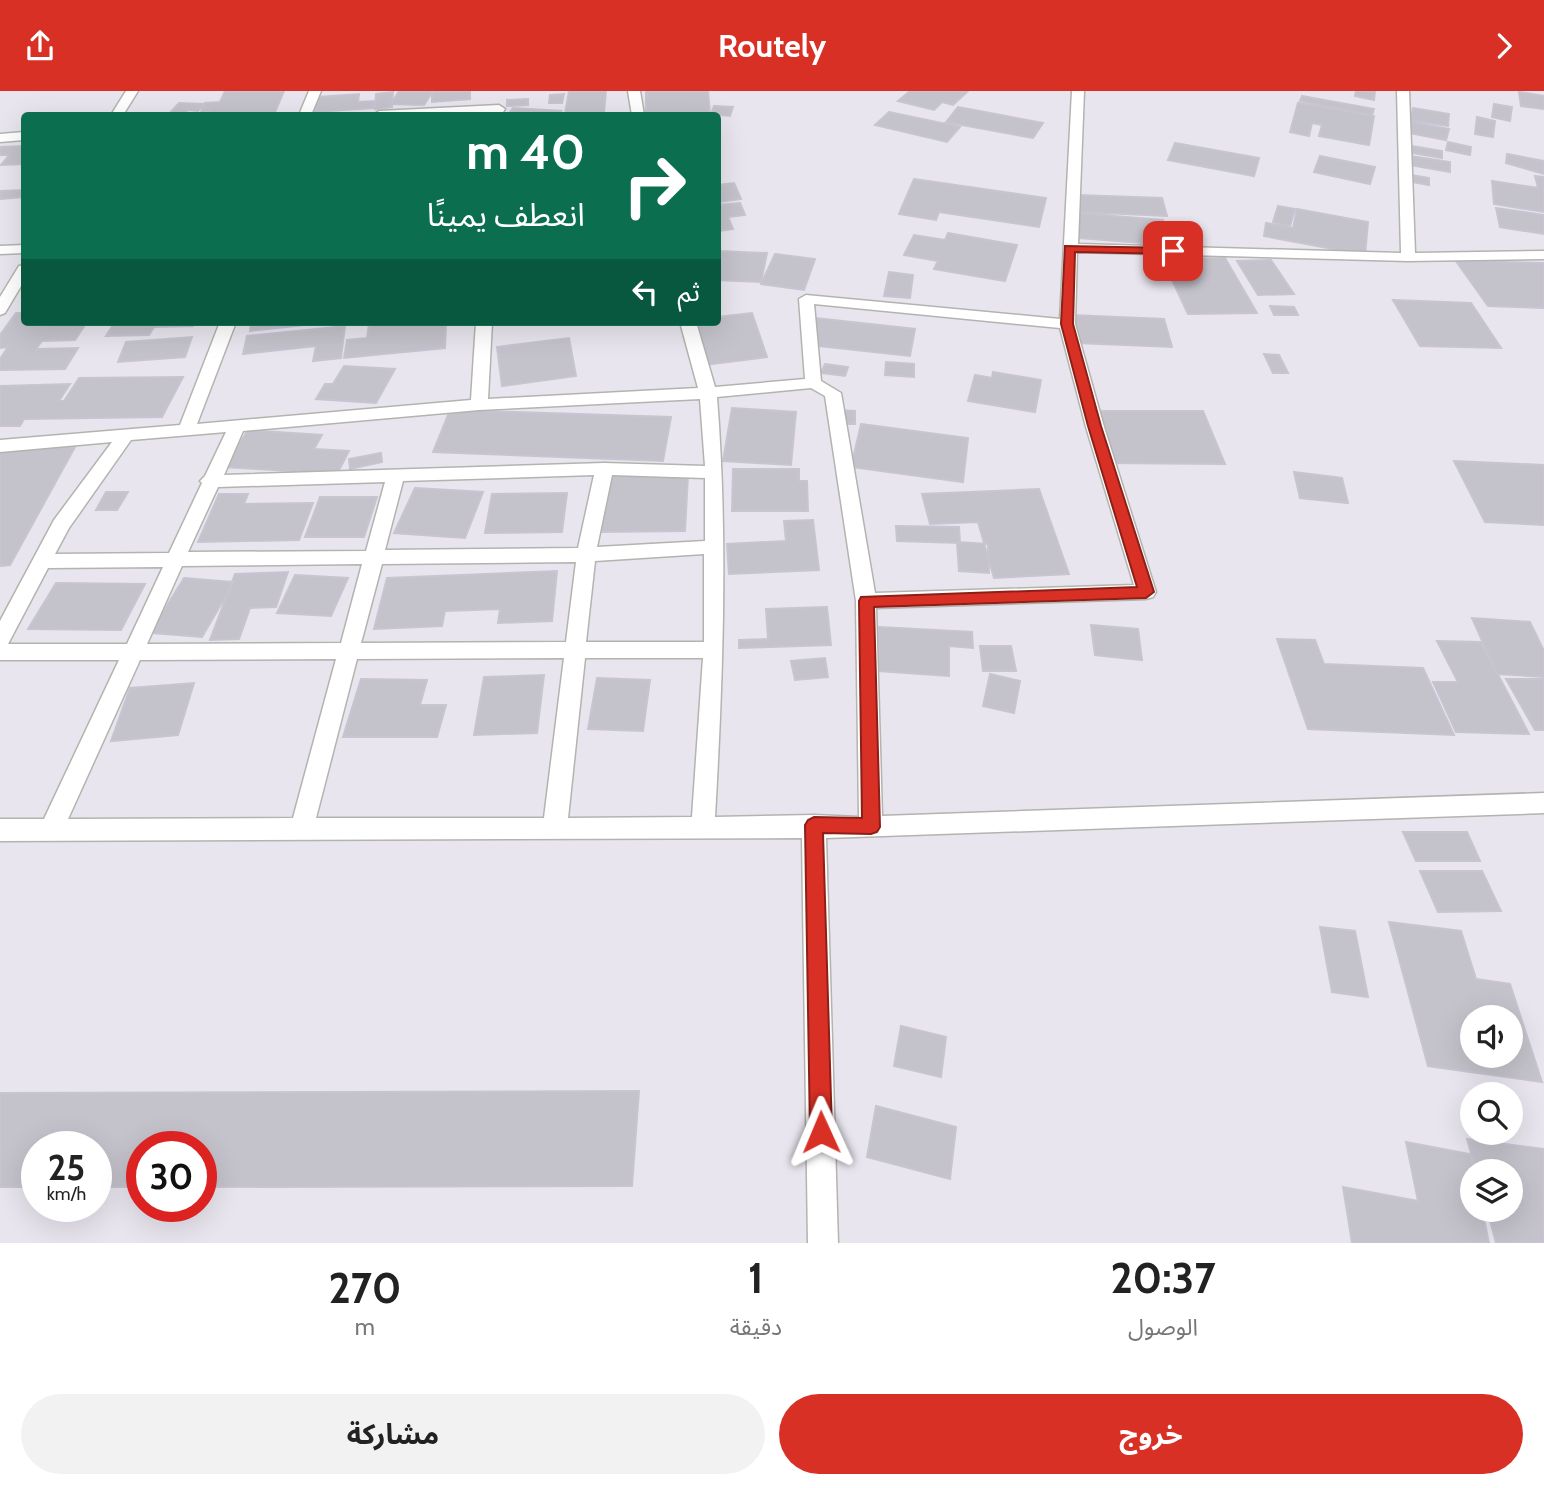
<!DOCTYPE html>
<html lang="ar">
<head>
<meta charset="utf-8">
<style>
	:root { --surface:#fff; --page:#f2f2f2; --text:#222; --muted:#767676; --accent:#d93025 }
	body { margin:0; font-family:Cabin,"Noto Sans Arabic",sans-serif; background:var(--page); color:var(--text); direction:rtl; height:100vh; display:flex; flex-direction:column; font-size:26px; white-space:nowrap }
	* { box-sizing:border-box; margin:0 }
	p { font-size:23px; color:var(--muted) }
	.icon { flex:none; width:38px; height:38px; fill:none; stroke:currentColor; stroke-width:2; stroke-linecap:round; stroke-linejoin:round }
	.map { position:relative; height:1152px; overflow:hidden; direction:ltr }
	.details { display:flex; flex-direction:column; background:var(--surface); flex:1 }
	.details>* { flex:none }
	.guide { position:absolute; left:21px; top:21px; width:700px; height:214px; border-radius:7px; box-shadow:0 7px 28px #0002; direction:rtl; background:#0b6e4f; color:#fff; overflow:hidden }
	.buttons { position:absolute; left:1460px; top:914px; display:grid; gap:14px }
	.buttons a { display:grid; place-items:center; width:63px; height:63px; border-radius:50%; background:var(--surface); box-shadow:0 7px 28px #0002; font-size:35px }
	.speed { position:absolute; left:21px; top:1040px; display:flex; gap:14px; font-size:35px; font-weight:700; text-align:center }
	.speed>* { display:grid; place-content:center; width:91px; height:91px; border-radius:50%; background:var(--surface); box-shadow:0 7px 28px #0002; line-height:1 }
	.speed small { font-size:18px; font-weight:400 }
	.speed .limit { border:10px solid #d22; background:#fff; color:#111 }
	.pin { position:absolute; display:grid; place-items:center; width:60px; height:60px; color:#fff; margin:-30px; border-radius:14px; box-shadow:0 4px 10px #0006 }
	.me { position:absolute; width:77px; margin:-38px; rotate:359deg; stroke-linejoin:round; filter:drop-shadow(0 0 5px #0008) }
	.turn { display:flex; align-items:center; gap:24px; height:147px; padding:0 21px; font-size:32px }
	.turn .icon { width:91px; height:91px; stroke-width:2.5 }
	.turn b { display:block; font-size:49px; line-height:60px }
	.then { display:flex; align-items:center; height:66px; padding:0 21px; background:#0003; gap:14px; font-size:26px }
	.eta { display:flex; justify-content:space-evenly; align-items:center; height:119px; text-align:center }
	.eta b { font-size:42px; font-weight:700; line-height:49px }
	.primary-button { display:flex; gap:14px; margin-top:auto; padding:14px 21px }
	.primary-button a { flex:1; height:80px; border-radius:42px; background:var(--accent); color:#fff; font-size:28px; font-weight:700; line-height:80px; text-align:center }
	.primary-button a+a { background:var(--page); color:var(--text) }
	header { display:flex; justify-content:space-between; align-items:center; height:91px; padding:0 21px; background:var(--accent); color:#fff; font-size:32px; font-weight:700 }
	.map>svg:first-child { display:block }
	.building { fill:#c4c2ca; stroke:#c8c4d2; stroke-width:2; fill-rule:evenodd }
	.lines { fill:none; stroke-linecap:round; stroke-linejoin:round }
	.minor-casing { stroke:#b3b4ae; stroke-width:3 }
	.minor { fill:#fff; fill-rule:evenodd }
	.route { fill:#d93025; stroke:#8d1f18; stroke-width:2 }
</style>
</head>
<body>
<header><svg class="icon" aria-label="forward" viewBox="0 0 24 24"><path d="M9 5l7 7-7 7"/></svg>Routely<svg class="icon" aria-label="share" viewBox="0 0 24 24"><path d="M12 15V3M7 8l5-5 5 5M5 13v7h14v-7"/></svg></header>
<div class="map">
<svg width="1544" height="1152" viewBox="0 0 1544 1152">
	<rect width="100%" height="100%" fill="#e8e5ee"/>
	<path class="building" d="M225 0H284L275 21 210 24 212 20 201 21 205 12 220 11Z
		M399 0H433L424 14 391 13Z
		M432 0H470V8L432 11Z
		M569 0H606L604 22 565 23Z
		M646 0H708L710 24H646Z
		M910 0H968L953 14 942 11 934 19 898 10Z
		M1356 0H1375L1374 9 1355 5Z
		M393 1 392 16 375 18 376 3Z
		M1519 1 1544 5V18L1521 15Z
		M359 3 358 11 374 10 373 17 315 21 318 6Z
		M564 3 562 12H549L550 4Z
		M1302 5 1374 18 1372 24 1300 10Z
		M528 8V14L507 15V9Z
		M179 12 204 13 198 20 188 19 183 24H168Z
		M1298 12 1374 25 1369 54 1319 45 1322 34 1312 32 1309 45 1290 41Z
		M1494 13 1512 16 1510 30 1492 26Z
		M714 15 733 16 730 25 711 23Z
		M958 16 1043 32 1033 47 946 31Z
		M513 17 561 20 558 24H508Z
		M1413 17 1449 23 1448 35 1411 29Z
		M889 21 960 36 947 51 875 34Z
		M1477 26 1495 30 1493 46 1475 43Z
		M1407 30 1449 38 1446 49 1404 41Z
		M1448 51 1471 56 1470 64 1446 59Z
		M1175 52 1259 67 1254 85 1168 69Z
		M1406 54 1442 60V67L1406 61Z
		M24 55V73L1 74 9 64H0V56Z
		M1507 63 1544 70V83L1506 72Z
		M1404 64 1450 71V81L1404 73Z
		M1320 65 1375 76 1370 93 1314 81Z
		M1406 83 1429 87V94L1406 90Z
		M1535 85 1544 86V121L1494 113 1492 90 1538 97Z
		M914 88 1046 107 1039 136 939 121 936 129 899 123Z
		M734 92 741 108 718 111V94Z
		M24 99V106L0 108 1 100Z
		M1076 104 1162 107 1167 125 1080 121Z
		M740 112 745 124 728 126 733 138 718 140V114Z
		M1278 115 1295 118 1290 135 1273 131Z
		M1496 117 1544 124V143L1500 136Z
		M1297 118 1368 131 1365 164 1264 145 1266 132 1293 137Z
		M1077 122 1163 129 1167 154 1079 147Z
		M948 142 1017 154 1005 190 934 178 938 170 904 164 914 144 945 149Z
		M718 160 767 162 761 191 718 189Z
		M775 163 815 168 804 199 761 193Z
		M1225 167 1257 222 1188 223 1166 176 1184 175 1180 168Z
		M1271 169 1294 203 1258 204 1237 170Z
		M1456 170 1544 172V217L1488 215Z
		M889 181 913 184 910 207 884 205Z
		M1393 209 1471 212 1501 257 1420 255Z
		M1270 215 1294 216 1298 224H1274Z
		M16 222H24V231H87L75 249 42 250 36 258 78 257 65 278 0 279V268L8 256 0 257V244Z
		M752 222 767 266 705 274 693 231H718V226Z
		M1071 224 1164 228 1172 256 1077 252Z
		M815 227 915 238 910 265 808 254Z
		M115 231H195L193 235 154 236 149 244 106 245Z
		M251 231H332L250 240Z
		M398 231H446L445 257 344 267 347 249 367 247 369 234Z
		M345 235 341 267 313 270 316 255 243 263 247 245Z
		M192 246 185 266 118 271 126 251Z
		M569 247 576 285 502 295 497 256Z
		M1264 263 1279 264 1288 282H1273Z
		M886 271 914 273V286L885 284Z
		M825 273 848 276 845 285 821 282Z
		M344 275 395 278 376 312 316 308 325 293H333Z
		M993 281 1041 289 1035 321 968 310 975 284 992 287Z
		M183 286 162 326 24 328 20 335H0V295L70 293 59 310H64L79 287Z
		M732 317 796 321 791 374 723 370Z
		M450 319 671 326 663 370 433 361Z
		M836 319 855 320V333H836Z
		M1088 320H1203L1225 373 1104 372Z
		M861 333 968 347 963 391 851 376Z
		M248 339 322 344 314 358 349 360 337 383 225 376Z
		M75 356 10 474 0 475V359Z
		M381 362 382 371 350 378 349 368Z
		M1454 370 1544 374V434L1485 431Z
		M733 378H799V390H807L808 420H732Z
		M1294 381 1342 387 1348 412 1300 407Z
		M688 384 685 440 598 441 605 385Z
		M415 397 483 401 465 447 394 442Z
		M1039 398 1069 483 994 487 978 431 930 433 922 403Z
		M106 401H128L117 419H96Z
		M567 402 562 441 485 442 492 403Z
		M219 403H248L244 413 313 412 299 449 198 451Z
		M320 406H377L364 446H305Z
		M813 429 819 479 729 483 727 453 786 450 784 430Z
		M896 435 959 436 960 452 897 450Z
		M957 451 988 453 989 482 959 480Z
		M557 480 552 530 498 532 500 518 445 520 442 535 374 538 387 487Z
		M288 481 276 516 250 517 239 548 210 549 235 483Z
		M295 484 348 487 331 525 277 522Z
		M184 487 234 491 202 546 150 542Z
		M56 492 145 493 121 539 28 538Z
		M827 516 831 554 739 557V549L768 548 766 518Z
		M1472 527 1530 531 1544 560V586L1497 583Z
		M1091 534 1138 538 1142 569 1095 564Z
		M879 536 972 541 973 557 949 555V585L878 580Z
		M1277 548 1315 549 1324 573 1423 577 1454 644 1308 638Z
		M1437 550 1481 551 1529 643 1456 641 1433 591H1458Z
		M980 555H1011L1016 580H983Z
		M825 567 828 586 795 589 791 570Z
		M990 583 1020 590 1014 622 983 615Z
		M544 584 537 642 474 644 484 586Z
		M597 587 650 589 643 640 588 638Z
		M361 588 427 589 420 614H446L437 646H343Z
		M1506 588H1544V639H1535Z
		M194 592 178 644 111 650 130 597Z
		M1403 741H1467L1480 770H1416Z
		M1420 780H1482L1501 820 1438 821Z
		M1389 831 1461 840 1476 888 1510 893 1542 991 1428 975ZM1472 926H1510V964H1472Z
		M1320 836 1355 840 1368 906 1332 901Z
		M901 935 946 946 941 986 894 975Z
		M639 1000 632 1095 201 1096V1055H142V1096H96V1055H37V1096H0V1002Z
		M876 1015 956 1036 950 1088 867 1066Z
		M1467 1048 1544 1058V1152H1496L1487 1118H1510V1080H1476Z
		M1406 1051 1470 1063 1474 1080 1472 1118H1482L1489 1152H1352L1343 1096 1418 1110Z"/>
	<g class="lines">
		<g class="minor-casing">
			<path id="minor" d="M126 0H138L123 24H111Z
				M309 0H321L311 24H299Z
				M628 0H640L644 24H632Z
				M1072 0H1084L1078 153 1401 162 1397 0H1409L1415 162 1544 160V168L1408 170 1077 161 1075 233 1104 336 1156 501 1153 506 1146 508 876 517 882 725 1544 702V722L826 747 838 1152H808L802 747 0 750V728H44L119 569H0V530L54 429 112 351 0 361V349L180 334 220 231H236L197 333 471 309 476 231H492L488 308 698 297 680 231H696L715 296 805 288 799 208 806 204 1060 228ZM814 213 1060 237 1086 336 1134 494 875 502 841 302 821 290ZM811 297 825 305 856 510 859 726 814 724 715 726C723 586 728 446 717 306ZM700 308 705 375 604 372 224 384 243 340 479 319ZM226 341 205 385 200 390 202 392 169 462 55 463 69 437 131 349ZM594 384 578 457 385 459 403 390ZM612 384 705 387V450L597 456ZM385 391 366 460 188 461 218 396ZM704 463V551H586L595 470ZM576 471 566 551 361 552 382 473ZM362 473 341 552 147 553 182 475ZM163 476 127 553H8L48 477ZM564 567 544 727H316L357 568ZM585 567H703L692 726 568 727ZM336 568 293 727 68 728 140 569Z
				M499 14 505 18 503 21 440 24H373L379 20Z
				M24 41V49L0 51V43Z
				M24 154V162L0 163V155Z
				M24 174V190L5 222 0 224V206L19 175Z"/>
		</g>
		<use href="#minor" class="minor"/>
	</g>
	<path class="route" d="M1065 155 1173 157 1179 160 1173 163 1075 161 1073 233 1101 335 1154 501 1146 507 874 516 880 736 877 741 871 743 823 742 832 1041 829 1048 821 1051 813 1048 810 1041 805 734 808 729 814 726 862 727 859 510 861 506 1137 496 1088 335 1061 233Z"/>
</svg>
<div class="buttons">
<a><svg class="icon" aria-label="sound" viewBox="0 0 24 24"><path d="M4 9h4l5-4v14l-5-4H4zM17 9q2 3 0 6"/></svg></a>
<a><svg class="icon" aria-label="search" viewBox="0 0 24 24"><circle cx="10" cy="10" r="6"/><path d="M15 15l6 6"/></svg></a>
<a><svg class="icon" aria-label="layers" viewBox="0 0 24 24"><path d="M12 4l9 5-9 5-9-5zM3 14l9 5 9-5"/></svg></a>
</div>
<div class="speed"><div>25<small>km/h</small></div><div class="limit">30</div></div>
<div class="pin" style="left:1173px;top:160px;background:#d93025"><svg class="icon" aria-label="arrive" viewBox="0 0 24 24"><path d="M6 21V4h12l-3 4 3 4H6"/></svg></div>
<svg class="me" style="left:821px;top:1041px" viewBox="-20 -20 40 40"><path d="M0-17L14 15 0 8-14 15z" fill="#d93025" stroke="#fff" stroke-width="4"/></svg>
<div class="guide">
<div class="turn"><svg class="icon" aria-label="right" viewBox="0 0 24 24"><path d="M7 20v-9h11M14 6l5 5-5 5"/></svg><div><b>40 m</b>انعطف يمينًا</div></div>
<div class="then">ثم<svg class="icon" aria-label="left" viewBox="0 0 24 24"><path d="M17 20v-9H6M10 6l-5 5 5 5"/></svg></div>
</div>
</div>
<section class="details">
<div class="eta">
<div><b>20:37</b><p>الوصول</p></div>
<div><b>1</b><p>دقيقة</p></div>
<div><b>270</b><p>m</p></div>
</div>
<div class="primary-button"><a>خروج</a><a>مشاركة</a></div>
</section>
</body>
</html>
